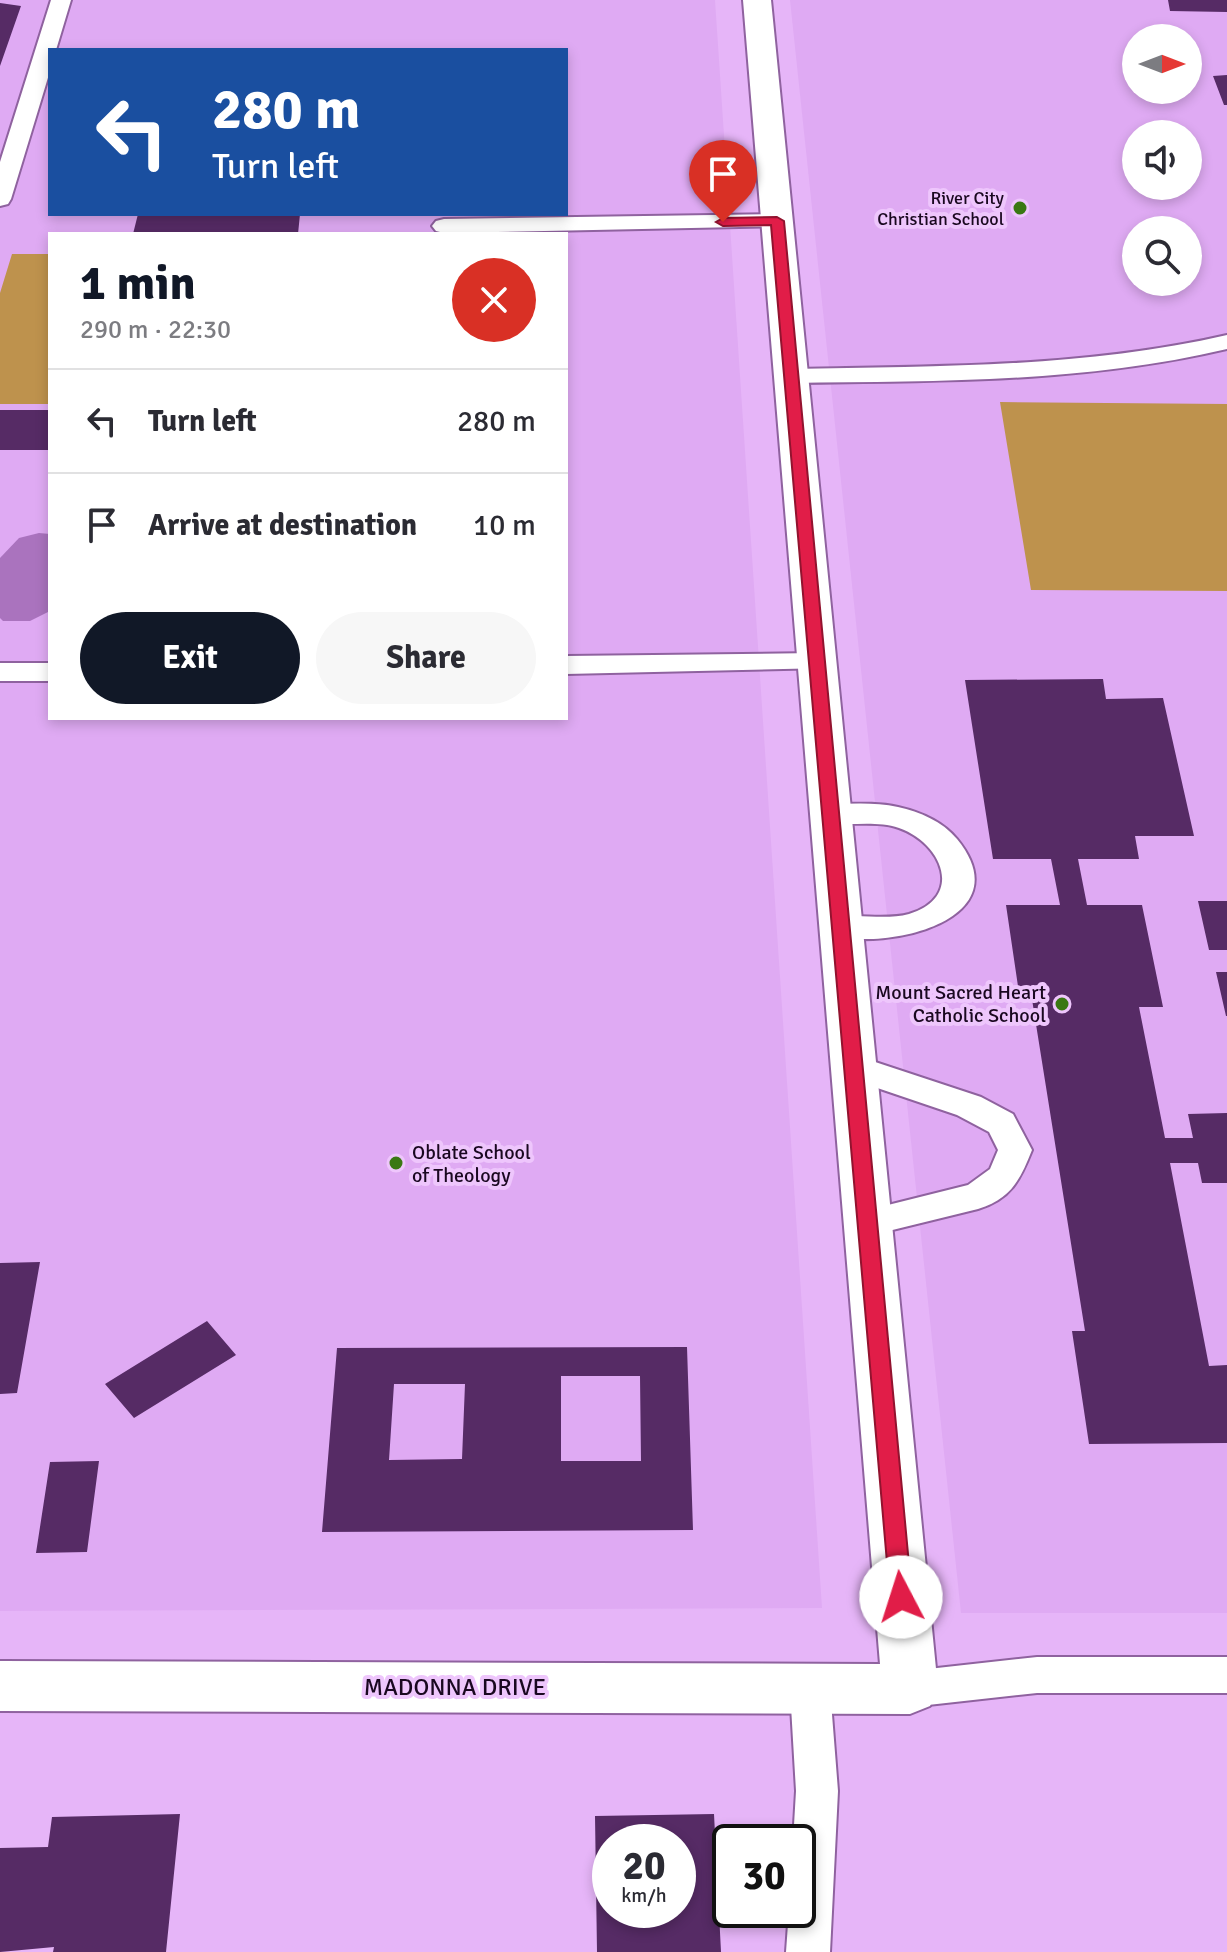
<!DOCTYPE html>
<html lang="en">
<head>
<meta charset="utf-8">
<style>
	:root { --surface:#fff; --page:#f7f7f7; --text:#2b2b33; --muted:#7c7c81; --line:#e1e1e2; --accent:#111827 }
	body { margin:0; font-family:Signika,sans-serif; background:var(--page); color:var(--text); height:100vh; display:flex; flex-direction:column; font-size:30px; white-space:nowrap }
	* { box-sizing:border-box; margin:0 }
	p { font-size:26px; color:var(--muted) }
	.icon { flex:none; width:44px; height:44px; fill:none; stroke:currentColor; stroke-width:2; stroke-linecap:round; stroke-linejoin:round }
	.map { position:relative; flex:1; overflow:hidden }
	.panel { position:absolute; left:48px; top:232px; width:520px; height:488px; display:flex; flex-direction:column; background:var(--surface); border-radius:0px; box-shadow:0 4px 12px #0003 }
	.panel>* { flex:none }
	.top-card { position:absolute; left:48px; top:48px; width:520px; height:168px; border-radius:0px; box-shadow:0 4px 12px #0003; background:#1a4fa0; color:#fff; overflow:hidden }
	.needle { width:52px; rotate:90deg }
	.controls { position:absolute; left:1122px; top:24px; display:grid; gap:16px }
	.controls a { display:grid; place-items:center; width:80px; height:80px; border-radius:50%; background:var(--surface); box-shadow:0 4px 12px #0003; font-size:40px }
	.speed { position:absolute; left:592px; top:1824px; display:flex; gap:16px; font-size:40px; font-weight:700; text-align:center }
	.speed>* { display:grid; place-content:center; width:104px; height:104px; border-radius:50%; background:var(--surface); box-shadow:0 4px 12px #0003; line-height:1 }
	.speed small { font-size:20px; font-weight:400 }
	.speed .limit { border:4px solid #111; border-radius:12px; background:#fff; color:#111 }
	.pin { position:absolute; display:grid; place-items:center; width:68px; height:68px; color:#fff; margin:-82px -34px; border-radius:50% 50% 50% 0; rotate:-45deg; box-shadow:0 0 8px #0007 }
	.pin .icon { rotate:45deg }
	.me { position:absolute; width:88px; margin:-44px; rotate:355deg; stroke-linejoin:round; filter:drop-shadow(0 0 6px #0008) }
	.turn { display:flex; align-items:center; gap:28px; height:168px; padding:0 32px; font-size:36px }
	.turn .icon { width:104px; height:104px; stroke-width:2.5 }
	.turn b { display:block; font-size:56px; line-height:68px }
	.round { display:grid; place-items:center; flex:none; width:84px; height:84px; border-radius:42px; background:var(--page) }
	.head { display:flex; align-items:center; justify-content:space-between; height:136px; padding:0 32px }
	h1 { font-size:48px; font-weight:700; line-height:60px; color:var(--accent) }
	.button { display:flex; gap:16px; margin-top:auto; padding:16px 32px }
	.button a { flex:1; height:92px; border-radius:48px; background:var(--accent); color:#fff; font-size:32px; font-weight:700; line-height:92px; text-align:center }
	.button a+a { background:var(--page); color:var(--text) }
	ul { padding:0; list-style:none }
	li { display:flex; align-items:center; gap:24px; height:104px; padding:0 32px; border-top:2px solid var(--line) }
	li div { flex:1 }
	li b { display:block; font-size:30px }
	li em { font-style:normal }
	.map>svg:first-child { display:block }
	.built { fill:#dfaaf3; fill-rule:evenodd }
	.green { fill:#be924d }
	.water { fill:#aa73be }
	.building { fill:#562b65; fill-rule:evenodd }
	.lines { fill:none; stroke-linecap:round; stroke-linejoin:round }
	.service-casing { stroke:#8f629f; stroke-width:4 }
	.minor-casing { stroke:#8f629f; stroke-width:4 }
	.service { fill:#fff; fill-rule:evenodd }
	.minor { fill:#fff; fill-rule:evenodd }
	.route { fill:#e11d48; stroke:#92132f; stroke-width:2 }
	.poi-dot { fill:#3a7813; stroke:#eec6fc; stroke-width:3 }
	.labels { text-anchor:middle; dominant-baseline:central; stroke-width:8; stroke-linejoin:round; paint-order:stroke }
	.far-poi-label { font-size:18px; fill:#1a0820; stroke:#eec6fc; text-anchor:end }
	.poi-label { font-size:20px; fill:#1a0820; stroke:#eec6fc; text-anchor:end }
	.near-street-label { font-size:24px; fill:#1a0820; stroke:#eec6fc }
</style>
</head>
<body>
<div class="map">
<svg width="1227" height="1952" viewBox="0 0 1227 1952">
	<rect width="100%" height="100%" fill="#e6b5f8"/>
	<path class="built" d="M0 0H715L822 1608 0 1611ZM50 50H566V214H50ZM50 234H566V718H50Z
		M790 0H1227V1613H961ZM1136 38H1188V90H1136ZM1136 134H1188V186H1136ZM1136 230H1188V282H1136Z"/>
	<path class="green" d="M12 254H50V404H0V293Z
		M1000 402 1227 404V591L1031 590Z"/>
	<path class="water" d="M39 533 50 534V611L30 621H3L0 618V558L19 538Z"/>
	<path class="building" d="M1168 0H1227V12L1170 11Z
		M0 3 21 6 0 66Z
		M1227 75V105H1224L1213 76Z
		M138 214H300L298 234H133Z
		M0 410H50V450H0Z
		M1103 679 1106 699 1163 698 1194 836H1135L1139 859H1078L1087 905H1142L1163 1007H1139L1165 1138H1193L1188 1114 1227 1113V1183H1202L1198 1163H1170L1209 1366 1227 1365V1443L1089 1444 1072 1331H1085L1031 993H1019L1006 905H1060L1051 859H993L965 680Z
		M1198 901H1227V950H1209Z
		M1216 972H1227V1016H1226Z
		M40 1262 17 1393 0 1394V1263Z
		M207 1321 236 1355 134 1418 105 1384Z
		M687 1347 693 1530 322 1532 337 1348ZM561 1376H640L641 1461H561ZM394 1384H465L462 1459 389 1460Z
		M99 1461 87 1552 36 1553 50 1462Z
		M180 1814 166 1952H53L54 1947 0 1952V1848L48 1847 52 1817Z
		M714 1814 721 1952H597L595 1816ZM610 1842H678V1910H610Z"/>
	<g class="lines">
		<g class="service-casing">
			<path id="service" d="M51 0H71L56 50H50V71L11 199 8 204 0 206V162Z
				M777 214 785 216 789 221 785 226 444 233 436 231 432 226 436 221 444 219Z
				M1227 335V349C1083 383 938 381 791 383L782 381 779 376 782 371 791 369C938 366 1083 368 1227 335Z
				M817 653 827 656 831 662 827 668 566 674V656Z
				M0 663H50V681H0Z
				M830 804C852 804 876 802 898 807 920 812 942 821 957 839 1023 920 887 951 830 935L825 927 830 919C855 912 883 921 909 914 965 897 942 843 899 828 873 819 845 828 819 821L815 814 819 807Z
				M854 1055 981 1097 1013 1114 1032 1150C1020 1180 1011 1199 978 1209L868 1236 856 1233 851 1223 856 1213 968 1185 990 1169 998 1150 989 1132 957 1115 842 1076 837 1067 842 1058Z
				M1037 1657H1227V1693H1037L910 1707 896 1702 890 1689 896 1676 910 1671Z
				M810 1671 824 1676 830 1689 838 1791 830 1952H786L789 1910H798V1842H793L796 1791 790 1689 796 1676Z"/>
		</g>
		<g class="minor-casing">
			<path id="minor" d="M743 0H771L938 1689 930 1706 910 1714 0 1711V1661L880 1664Z"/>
		</g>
		<use href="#service" class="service"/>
		<use href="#minor" class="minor"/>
	</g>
	<path class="route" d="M777 217 784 221 912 1597 909 1604 901 1606 893 1604 890 1597 771 225 723 226 716 222 723 218Z"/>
	<g class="poi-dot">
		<circle cx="1020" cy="208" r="8"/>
		<circle cx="1062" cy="1004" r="8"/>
		<circle cx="396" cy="1163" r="8"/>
	</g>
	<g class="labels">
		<g class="far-poi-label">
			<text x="1004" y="198">River City<tspan x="1004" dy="21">Christian School</tspan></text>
		</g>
		<g class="poi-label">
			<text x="1046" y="992">Mount Sacred Heart<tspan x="1046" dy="23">Catholic School</tspan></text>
			<text x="412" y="1152" text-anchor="start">Oblate School<tspan x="412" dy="23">of Theology</tspan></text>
		</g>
		<g class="near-street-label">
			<text x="455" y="1687">MADONNA DRIVE</text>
		</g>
	</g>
</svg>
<div class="controls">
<a><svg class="needle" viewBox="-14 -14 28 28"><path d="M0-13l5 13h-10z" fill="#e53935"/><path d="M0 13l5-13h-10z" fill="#7c7c81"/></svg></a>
<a><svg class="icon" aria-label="sound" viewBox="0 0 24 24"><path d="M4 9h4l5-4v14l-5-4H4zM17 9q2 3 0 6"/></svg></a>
<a><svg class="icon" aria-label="search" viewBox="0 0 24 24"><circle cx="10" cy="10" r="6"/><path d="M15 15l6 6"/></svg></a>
</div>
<div class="speed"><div>20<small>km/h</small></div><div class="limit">30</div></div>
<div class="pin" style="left:723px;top:222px;background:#d93025"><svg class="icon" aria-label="arrive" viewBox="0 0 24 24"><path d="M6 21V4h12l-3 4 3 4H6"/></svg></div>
<svg class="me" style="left:901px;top:1597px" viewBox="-20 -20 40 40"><circle r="19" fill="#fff"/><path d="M0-13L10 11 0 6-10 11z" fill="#e11d48"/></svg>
<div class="top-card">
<div class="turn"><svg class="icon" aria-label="left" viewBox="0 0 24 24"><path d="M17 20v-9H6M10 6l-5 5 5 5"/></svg><div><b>280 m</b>Turn left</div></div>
</div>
<section class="panel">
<div class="head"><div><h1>1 min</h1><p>290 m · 22:30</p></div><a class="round" style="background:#d93025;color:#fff"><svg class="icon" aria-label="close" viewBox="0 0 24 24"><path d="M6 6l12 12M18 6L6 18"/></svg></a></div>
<ul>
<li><svg class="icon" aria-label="left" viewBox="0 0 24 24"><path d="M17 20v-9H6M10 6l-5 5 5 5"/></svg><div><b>Turn left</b></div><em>280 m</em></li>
<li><svg class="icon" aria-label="arrive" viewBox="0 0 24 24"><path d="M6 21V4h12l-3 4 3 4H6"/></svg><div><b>Arrive at destination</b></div><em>10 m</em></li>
</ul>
<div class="button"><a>Exit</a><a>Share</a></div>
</section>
</div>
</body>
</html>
